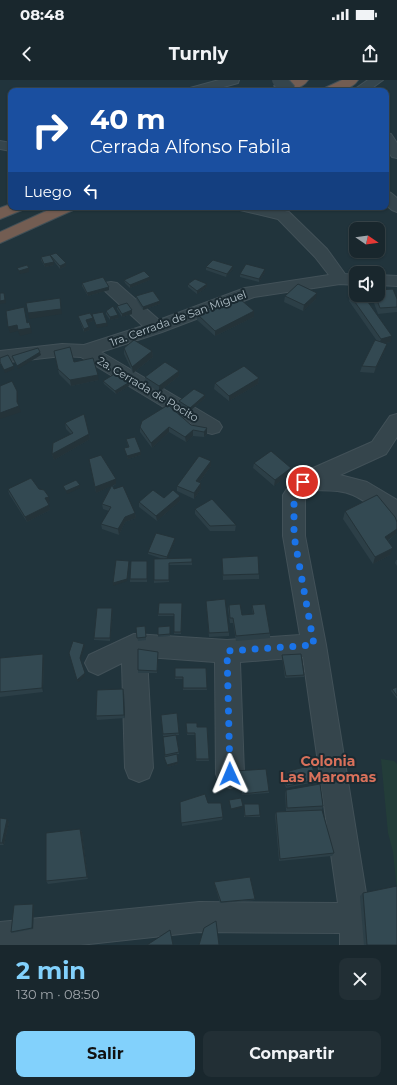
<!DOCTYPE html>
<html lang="es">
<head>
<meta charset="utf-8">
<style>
	:root { --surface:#19272d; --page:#222f35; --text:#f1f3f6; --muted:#9fa5aa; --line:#374449; --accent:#82d1fc }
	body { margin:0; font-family:Montserrat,sans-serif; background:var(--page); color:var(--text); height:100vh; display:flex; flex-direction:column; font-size:15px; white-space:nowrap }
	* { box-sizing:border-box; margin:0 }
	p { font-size:13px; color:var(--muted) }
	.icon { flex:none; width:22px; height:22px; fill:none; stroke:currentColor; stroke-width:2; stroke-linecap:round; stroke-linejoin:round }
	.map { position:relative; height:865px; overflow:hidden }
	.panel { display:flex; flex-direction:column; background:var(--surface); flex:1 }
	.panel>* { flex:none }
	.guide { position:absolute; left:8px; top:8px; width:381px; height:122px; border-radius:8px; box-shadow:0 1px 3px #0004,0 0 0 1px var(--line); background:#1a4fa0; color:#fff; overflow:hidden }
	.needle { width:26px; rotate:103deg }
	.fabs { position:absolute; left:349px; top:142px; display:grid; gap:8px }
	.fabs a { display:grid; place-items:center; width:36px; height:36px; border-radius:8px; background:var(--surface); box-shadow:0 1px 3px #0004,0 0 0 1px var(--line); font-size:20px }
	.pin { position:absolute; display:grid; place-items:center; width:34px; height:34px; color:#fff; margin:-17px; border:2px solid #fff; border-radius:50%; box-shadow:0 1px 4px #0007 }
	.me { position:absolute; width:44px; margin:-22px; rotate:359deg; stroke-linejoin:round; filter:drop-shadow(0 0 3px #0008) }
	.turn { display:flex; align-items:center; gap:14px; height:84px; padding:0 16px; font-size:18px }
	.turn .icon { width:52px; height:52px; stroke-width:2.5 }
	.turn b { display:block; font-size:28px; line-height:34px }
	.then { display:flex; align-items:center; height:38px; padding:0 16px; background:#0003; gap:8px; font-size:15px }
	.round { display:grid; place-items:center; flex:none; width:42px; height:42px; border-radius:8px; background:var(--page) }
	.head { display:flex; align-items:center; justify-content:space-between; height:68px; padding:0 16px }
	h1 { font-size:24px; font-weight:700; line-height:30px; color:var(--accent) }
	.cta { display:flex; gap:8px; margin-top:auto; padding:8px 16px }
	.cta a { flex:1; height:46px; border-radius:8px; background:var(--accent); color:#111; font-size:16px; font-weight:700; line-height:46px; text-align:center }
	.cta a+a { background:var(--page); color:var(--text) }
	.status { display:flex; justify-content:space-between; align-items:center; height:28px; padding:0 20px; background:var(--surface); direction:ltr }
	.status svg { height:11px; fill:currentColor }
	header { display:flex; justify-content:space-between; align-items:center; height:52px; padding:0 16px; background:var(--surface); font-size:18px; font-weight:700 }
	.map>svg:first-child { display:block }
	.green { fill:#233d39 }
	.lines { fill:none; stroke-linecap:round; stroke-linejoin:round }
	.minor-casing { stroke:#425158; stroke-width:2 }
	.highway-casing { stroke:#415057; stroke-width:2 }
	.minor { fill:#35454c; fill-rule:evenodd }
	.highway { fill:#735d52; fill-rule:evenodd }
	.minor-bridge-casing { stroke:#425158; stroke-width:16; stroke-linecap:butt }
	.minor-bridge { stroke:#35454c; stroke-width:14 }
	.wall { fill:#2c3f47 }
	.shaded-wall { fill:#243339 }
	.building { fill:#334952; stroke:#243339 }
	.route { stroke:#1a73e8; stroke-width:7; stroke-dasharray:0 12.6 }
	.labels { text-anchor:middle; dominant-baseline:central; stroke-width:4; stroke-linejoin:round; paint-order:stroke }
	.street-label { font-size:11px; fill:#b1c0c8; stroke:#1b2a31 }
	.near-neighbourhood-label { font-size:14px; font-weight:bold; fill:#d9715b; stroke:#1b2a31 }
</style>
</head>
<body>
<div class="status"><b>08:48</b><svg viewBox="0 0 49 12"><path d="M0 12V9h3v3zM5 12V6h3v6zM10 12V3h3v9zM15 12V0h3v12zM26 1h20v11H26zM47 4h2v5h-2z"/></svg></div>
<header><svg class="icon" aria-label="back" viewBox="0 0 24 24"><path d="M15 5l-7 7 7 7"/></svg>Turnly<svg class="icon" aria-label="share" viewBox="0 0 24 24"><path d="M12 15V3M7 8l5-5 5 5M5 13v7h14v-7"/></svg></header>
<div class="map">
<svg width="397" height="865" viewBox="0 0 397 865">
	<rect width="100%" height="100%" fill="#21343c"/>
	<path class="green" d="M381 679 394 681 397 684V811L393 772 388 753Z"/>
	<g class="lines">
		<g class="minor-casing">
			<path id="minor" d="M219 0H239L238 3 209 11H188L190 8Z
				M368 0H383L368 11H352Z
				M386 53 391 54 397 63V78L392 77 386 68Z
				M0 61 11 63V71L0 69Z
				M386 111 391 113 397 118V132L392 130 386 125Z
				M237 127H267L289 132 327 169 345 194 356 195V205L340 204 254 217 162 252 101 272 219 342 222 347 219 352 212 354 205 352 81 277 62 276 0 283V271L62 264 84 265 143 246 105 211 102 207 105 203 111 202 117 203 159 240 245 208 329 195 315 177 278 139 240 130Z
				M378 195 397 196V206L378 205Z
				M397 334V357L386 374 340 395 367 402 397 420V440C381 434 368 422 353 415 339 409 324 411 309 410L305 416V456L326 565 370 838 372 865H340V853L199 852 80 865H0V842L199 822 338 823 303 577 240 582 244 694 240 704 230 708 220 704 216 694 215 582 147 577 153 688 149 698 139 702 129 698 125 688 122 583 98 595 89 591 85 583 89 575 134 554 227 560 300 555 283 456V415L295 396 372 362 390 336Z"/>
		</g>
		<g class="highway-casing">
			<path id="highway" d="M291 0H308C301 11 283 11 271 11L273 8Z
				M342 0H358C351 11 335 11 323 11L325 8Z
				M11 124V127H25L22 130 0 139V128Z
				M55 127H76L73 130 0 163V152Z"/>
		</g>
		<use href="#minor" class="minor"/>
		<use href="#highway" class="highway"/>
		<g class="minor-bridge-casing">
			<path id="minor-bridge" d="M279 0 289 11"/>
		</g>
		<use href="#minor-bridge" class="minor-bridge"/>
	</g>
	<path class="wall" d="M50 175 66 186 60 189 53 180 54 185 45 187 41 180V177Z
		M206 187 233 189 226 197 206 190Z
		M265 192 259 202 240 197V194Z
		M124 200H150L130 208 125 203Z
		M82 203 109 210 88 216 82 206Z
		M188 204 207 207 197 214 188 207Z
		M350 215 391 262 384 263 385 270 374 293 360 292 362 286 377 261 349 221Z
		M371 215H378L397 219V232L378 234Z
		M136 216 160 224 143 230 136 219Z
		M285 216 316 219 303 231 284 222Z
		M117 226 132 234 122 237 117 229Z
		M106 231 119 238 110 240 106 234Z
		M197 234 254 237 215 256 197 240Z
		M78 236 93 241 87 243 89 247 90 250 84 252 79 239Z
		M124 268 152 271 153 277 133 293 124 274Z
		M54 271 74 282 99 300 71 306 59 294Z
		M179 291V296L159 312 146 303 145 297Z
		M259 298 258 304 229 321 214 309 215 303Z
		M103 301 128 303 129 306 116 314 104 304Z
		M205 315V318L190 331 179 324V321Z
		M65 343 89 354 90 359 54 380 52 374 71 354 66 349Z
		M191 345 207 354 204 357 193 356 186 362 169 352 152 368 140 352V347Z
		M126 359 141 372V375L128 379 125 371 124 368 128 367Z
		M89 379 116 404 113 406 114 409 135 433 136 438 125 442 119 455 102 449 101 444 109 431 103 429 102 424 111 406 96 413Z
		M211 381V386L199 403H201V409L194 419 177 411V406Z
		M254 383 290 394 274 406 253 388Z
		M8 409H39L50 422 48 423 50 430 27 442 9 414Z
		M180 416V421L157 441 139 427V422Z
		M195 429 236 445 235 451H210L195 434Z
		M345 431 396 454 388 461 390 475 373 484 343 439Z
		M175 461 167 478H192V485H169V502L154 503V500L163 479 148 474V472Z
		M222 478 259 494V499L223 500Z
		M396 480H397V486L395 483Z
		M147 481V502H130V499Z
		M206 521 229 552V556L209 557Z
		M182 523 181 554H174V536H158V534Z
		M229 525 242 535 253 534 252 529V525L270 553V558L236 561 233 543H230L228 529Z
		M112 528 113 530 110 561 94 560V558Z
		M145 546 146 560 138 561 136 547Z
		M170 546V556L158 557V547Z
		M43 574 44 578 43 612 0 617V578Z
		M158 574 157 593H138V590Z
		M282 575 304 595V597L285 598 282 577Z
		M175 588H206L207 610H183V599H175Z
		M397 607V619L391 611 392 609Z
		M124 614 125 638 97 640 96 636Z
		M177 633 179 655H176L179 672V674H177L178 684 168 687 164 677 165 676V675L173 656H163L161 635Z
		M186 643 197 647H207L209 681H196L195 655H187Z
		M235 691 269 711V713L242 715 234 693Z
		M289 691 316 700 315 702 286 708 284 703V701L289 699 288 693Z
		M286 710 323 726 322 730 334 773 332 776 279 781 275 735 276 732 286 731 285 713Z
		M180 722 208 723 223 737 222 740 182 746Z
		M244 724 260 735V737H244Z
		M0 738 9 742 4 765H0Z
		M80 749 82 752 88 799 48 804 46 801Z
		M214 802 255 819V820L220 823Z
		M363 813 397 865H364L360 816Z
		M33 824 34 825 33 849 12 853 11 852Z"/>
	<path class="shaded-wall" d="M54 182V185L45 187 44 184Z
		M66 183V186L60 189V186Z
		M233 186V189L226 197 227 194Z
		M29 188V192L20 194 19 191Z
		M265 189V192L259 202V199Z
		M150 197V200L130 208V205Z
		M207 204V207L197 214V211Z
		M109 207V210L88 216 87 213Z
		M4 213 6 223 0 224V221Z
		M317 213 316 219 303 231 304 225Z
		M60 218 62 234 29 239 28 233Z
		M160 221V224L143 230V227Z
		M132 230V234L122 237V234Z
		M254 231V237L215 256V251Z
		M118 235 119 238 110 240V237Z
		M93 238V241L87 243 86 240Z
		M107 243 108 246 97 248 96 245Z
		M17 245 31 248 32 253 20 256 18 251 10 253 8 247Z
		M89 247 90 250 84 252V249Z
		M392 256 391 262 379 264 381 259Z
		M387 264 385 270 374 293 376 287Z
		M152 271 153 277 133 293 132 287Z
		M40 272 41 275 18 289 17 286Z
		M14 286V289L5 293 4 290Z
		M179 291V296L159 312V306Z
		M98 295 99 300 71 306 70 300Z
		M259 298 258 304 229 321V316Z
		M128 303 129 306 116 314 115 311Z
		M17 311 18 317V327L19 326 21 332 0 339V333L17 322Z
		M205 315V318L190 331V328Z
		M169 347V352L152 368 151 363Z
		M207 348V354L204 357V352Z
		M193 350V356L186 362 185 357Z
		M89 354 90 359 54 380 52 374Z
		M141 372V375L128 379 127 376Z
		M211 381V386L196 407V401Z
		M291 388 290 394 274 406 275 400Z
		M116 399V404L96 413 95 407Z
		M201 403V409L194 419V413Z
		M80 405V408L67 414 66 411Z
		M180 416V421L157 441 156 436Z
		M49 417 50 422 46 424 45 418Z
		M49 425 50 430 27 442 25 437Z
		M135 433 136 438 125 442 119 455 118 449 125 437Z
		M397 449 396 454 383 464 385 457Z
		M175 458V461L167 480V477Z
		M393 468 390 475 373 484 375 477Z
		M129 481V483L127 501 113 506V503Z
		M112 528 113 530 110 561V558Z
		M84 564 85 566 80 581V578Z
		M43 574 44 578 43 612 42 608Z
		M85 593V596L78 602 77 600Z
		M123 609 124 614 125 638 124 635Z
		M178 682V684L168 687 167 685Z
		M243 726 242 728 231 730V729Z
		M7 739 9 742 4 765 2 763Z
		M80 749 82 752 88 799 87 797Z
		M33 824 34 825 33 849 32 848Z"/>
	<path class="building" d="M56 173 66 183 60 186 50 175Z
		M50 175 54 182 44 184 41 177Z
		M213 180 233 186 227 194 206 187Z
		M246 184 265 189 259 199 240 194Z
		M27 185 29 188 19 191 17 188Z
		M144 191 150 197 130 205 124 200Z
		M103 197 109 207 87 213 82 203Z
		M195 199 207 204 197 211 188 204Z
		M298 204 317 213 304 225 285 216Z
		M393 209 397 219V227L380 228 375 215H378V210Z
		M153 211 160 221 143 227 136 216Z
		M0 213H4L5 220 0 221Z
		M356 213V215H363L392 256 381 259 350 215Z
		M60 218 61 229 28 233 26 223Z
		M240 219 254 231 215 251 197 234 217 225Z
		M127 223 132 230 122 234 117 226Z
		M113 226 118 235 110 237 106 231Z
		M24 227 27 243 29 242 31 248 18 250 17 245 8 247 6 231Z
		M103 232 107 243 96 245 92 234Z
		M90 233 93 238 86 240 89 247 84 249 78 236Z
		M134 260 152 271 132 287 124 268Z
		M375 260 387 264 376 287 362 286Z
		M70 267 74 282 93 278 98 295 70 300 58 289 54 271Z
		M38 268 40 272 17 286 12 276Z
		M8 275 14 286 4 290 0 282V278Z
		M165 282 179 291 159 306 145 297Z
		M244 286 259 298 229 316 215 303Z
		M116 293 128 303 115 311 103 301Z
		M12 301 17 311V322L19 326 0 333V306Z
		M194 309 205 315 190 328 179 321Z
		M168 325 191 345 207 348 204 352 193 350 185 357 169 347 151 363 140 347 142 341Z
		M84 334 89 354 52 374 53 363 73 353 65 343Z
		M135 357 141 372 127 376 124 368 129 367 126 359Z
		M271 371 291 388 275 400 254 383Z
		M101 375 116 399 95 407 89 379Z
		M199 376 211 381 196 401 201 403 194 413 177 406Z
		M31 398 39 409 44 410 49 417 45 418 49 425 25 437 8 409Z
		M76 400 80 405 66 411 63 406Z
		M112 405 114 409 123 406 135 433 125 437 118 449 101 444 111 427 102 424Z
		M153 410 164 418 173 410 180 416 156 436 139 422Z
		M377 415 395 437 397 442V449L385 457 393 468 375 477 345 431Z
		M212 419 236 445 210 446 195 429Z
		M156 453 175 458 167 477 148 472Z
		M258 476 259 494 223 495 222 478Z
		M192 478V482L169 483V500H154V479Z
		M116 480 129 481 127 499 113 503Z
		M131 481H147V499H130Z
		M225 519 229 552 209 553 206 521Z
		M159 523H182L181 552H174V534H158Z
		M240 524 242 535 254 534 252 525 265 524 270 553 236 556 233 538H230L229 525Z
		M97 528H112L110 558H94Z
		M145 546 146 557 137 558 136 547Z
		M170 546V554L158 555V547Z
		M73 561 84 564 80 578 85 593 77 600 69 573Z
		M138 569 158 572 157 591 138 590Z
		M43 574 42 608 0 612V578Z
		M301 574 304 595 286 596 282 575Z
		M175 588H206L207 608H183V597H175Z
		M397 607V616L392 609Z
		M123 609 124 635 96 636 97 610Z
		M177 633 179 653 163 654 161 635Z
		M186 643H197V647H207L209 679H196L195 653H187Z
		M176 655 179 672 165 675 163 657Z
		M177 674 178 682 167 685 164 677Z
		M312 685 316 700 287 706 284 701 290 698 289 691Z
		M266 689 269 711 242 714 235 691Z
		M320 704 323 726 287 728 286 710Z
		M205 714 208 723H221L223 737 181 743 180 722Z
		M241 718 243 726 231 729 229 720Z
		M244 724H259L260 735 245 736Z
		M322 730 334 773 280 779 276 732Z
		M0 738 7 739 2 763H0Z
		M80 749 87 797 46 801V753Z
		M250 797 255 819 221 822 214 802Z
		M397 806V865H367L363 813Z
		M33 824 32 848 11 852 14 825Z
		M216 841 219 865H199L204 848Z
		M170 850 173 865H147Z"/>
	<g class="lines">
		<path class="route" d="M230 694 227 571 314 565 294 456V415L303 402"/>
	</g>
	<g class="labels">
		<g class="street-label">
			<text transform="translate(178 238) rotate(-20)">1ra. Cerrada de San Miguel</text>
			<text transform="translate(148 309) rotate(31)">2a. Cerrada de Pocito</text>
		</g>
		<g class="near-neighbourhood-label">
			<text x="328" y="681">Colonia<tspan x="328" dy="16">Las Maromas</tspan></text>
		</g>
	</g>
</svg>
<div class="fabs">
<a><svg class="needle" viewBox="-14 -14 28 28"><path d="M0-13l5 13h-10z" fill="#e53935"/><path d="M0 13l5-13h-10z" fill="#9fa5aa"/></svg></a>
<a><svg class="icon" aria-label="sound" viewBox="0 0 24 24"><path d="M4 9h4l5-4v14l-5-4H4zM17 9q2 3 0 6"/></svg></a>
</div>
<div class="pin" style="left:303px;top:402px;background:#d93025"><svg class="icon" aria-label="arrive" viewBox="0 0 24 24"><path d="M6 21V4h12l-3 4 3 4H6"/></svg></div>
<svg class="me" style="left:230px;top:694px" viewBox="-20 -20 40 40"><path d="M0-17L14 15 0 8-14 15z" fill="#1a73e8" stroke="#fff" stroke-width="4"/></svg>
<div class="guide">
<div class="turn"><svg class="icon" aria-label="right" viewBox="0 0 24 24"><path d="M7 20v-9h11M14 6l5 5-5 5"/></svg><div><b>40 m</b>Cerrada Alfonso Fabila</div></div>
<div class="then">Luego<svg class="icon" aria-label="left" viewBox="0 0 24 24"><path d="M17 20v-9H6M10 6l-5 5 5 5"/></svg></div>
</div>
</div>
<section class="panel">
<div class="head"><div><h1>2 min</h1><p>130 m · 08:50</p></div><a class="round"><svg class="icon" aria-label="close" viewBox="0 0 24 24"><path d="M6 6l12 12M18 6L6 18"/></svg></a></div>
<div class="cta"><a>Salir</a><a>Compartir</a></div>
</section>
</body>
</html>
